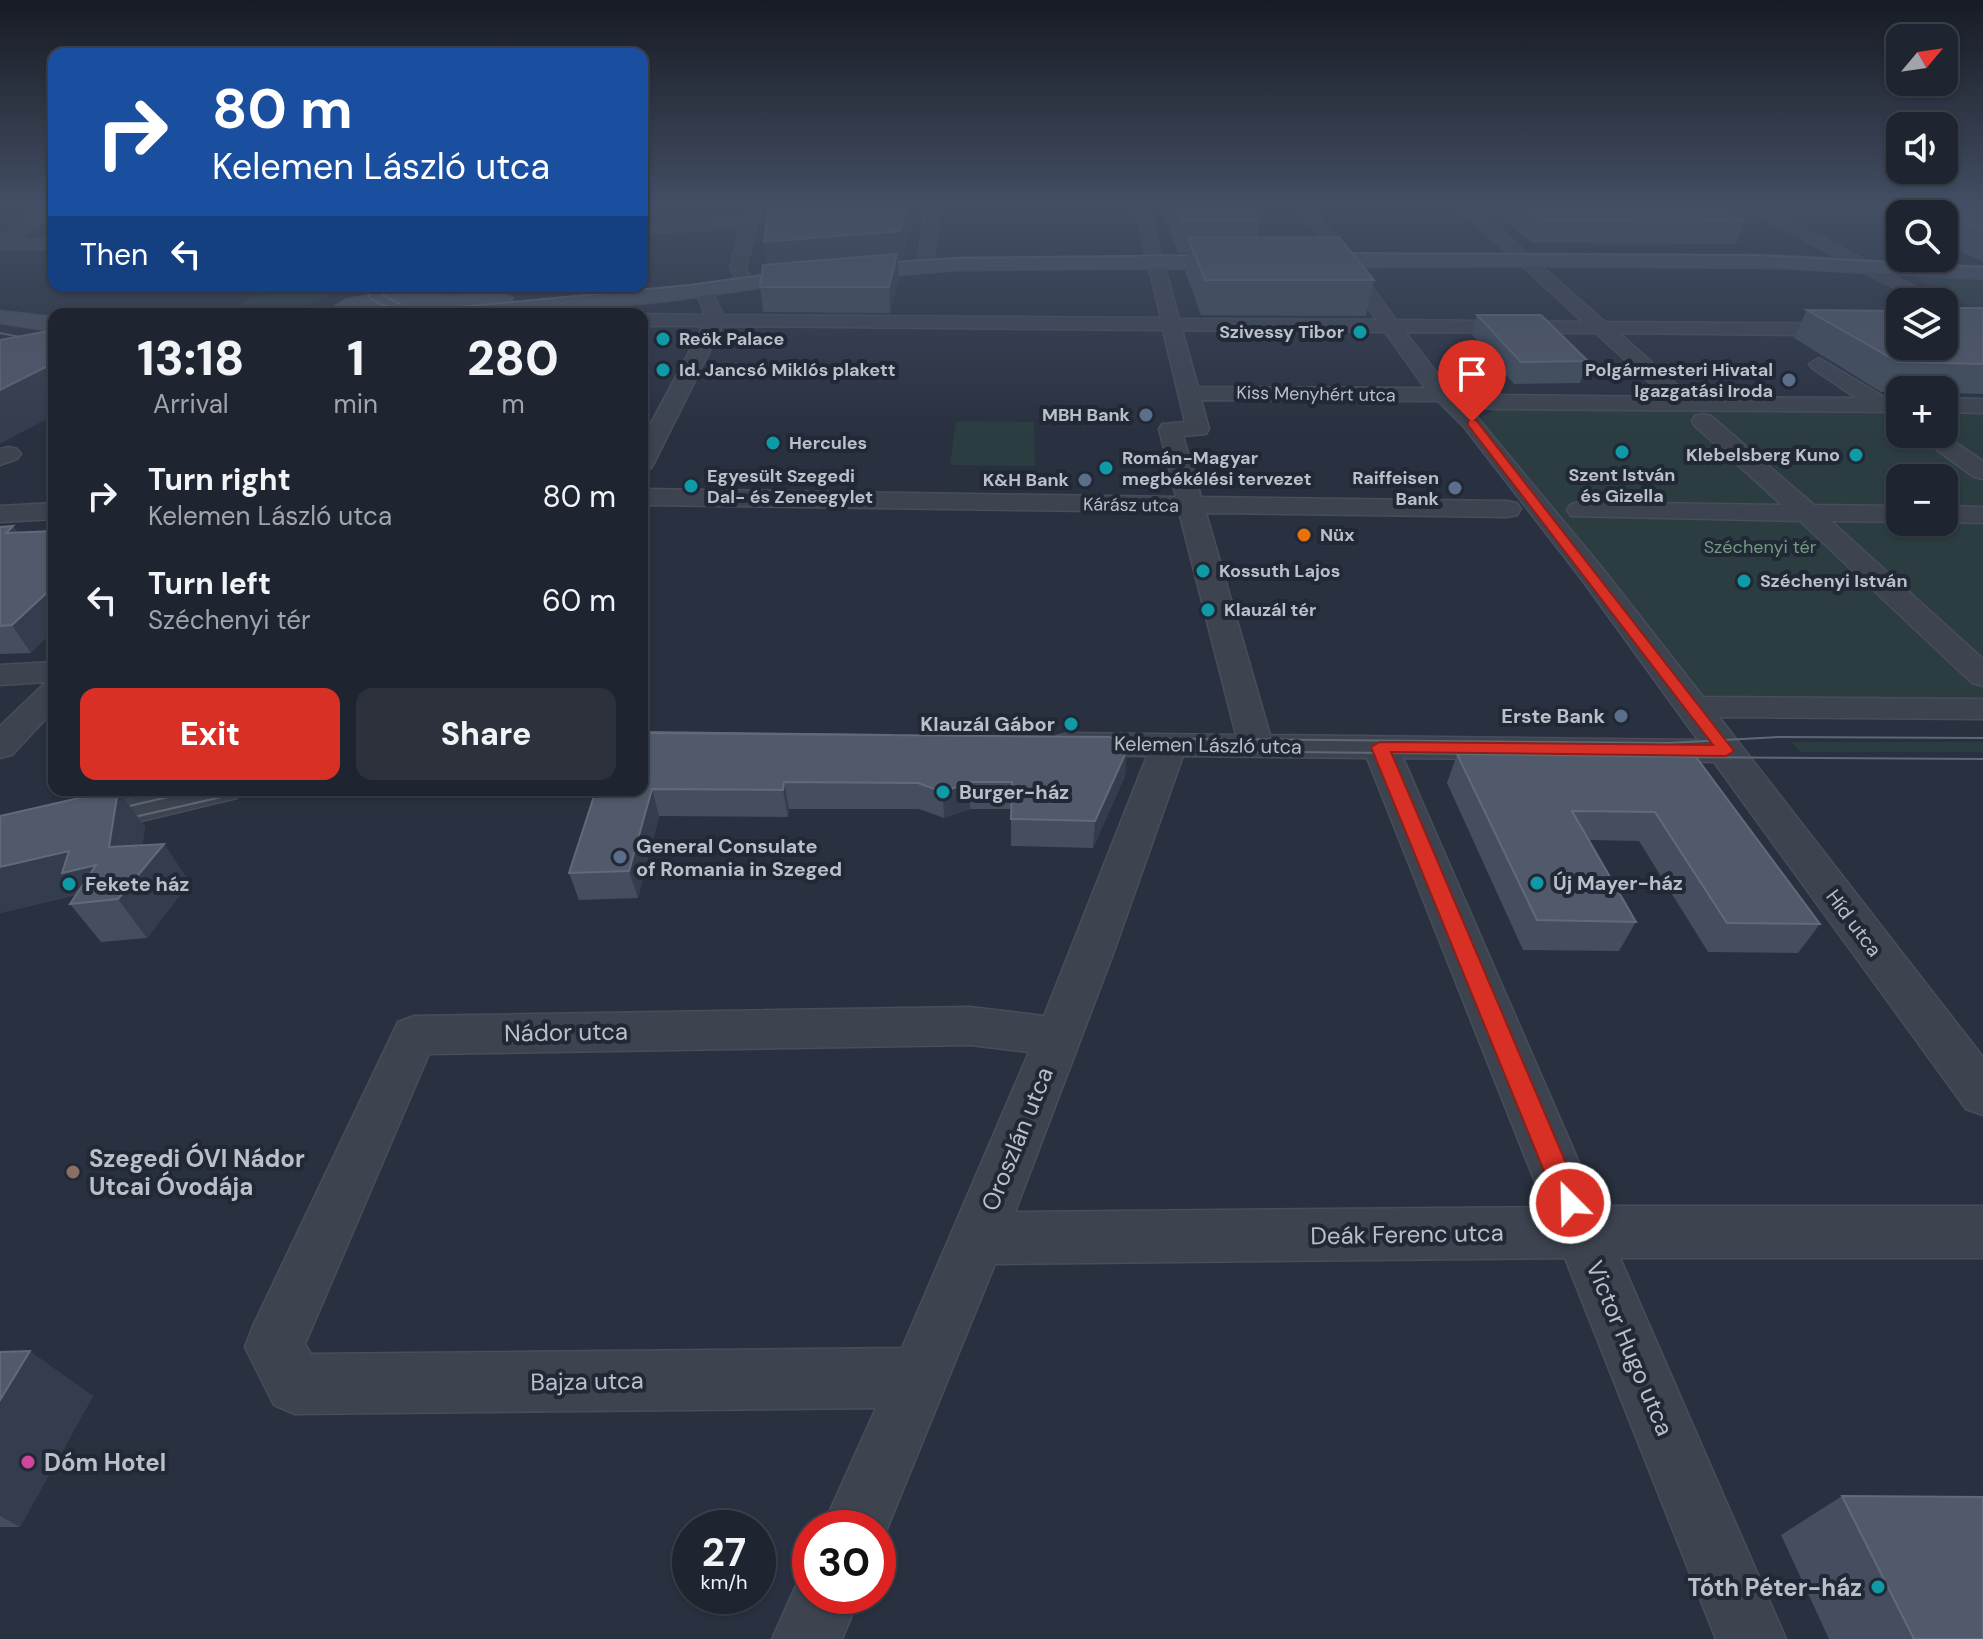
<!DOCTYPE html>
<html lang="en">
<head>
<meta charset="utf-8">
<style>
	:root { --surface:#1f2530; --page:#2c313c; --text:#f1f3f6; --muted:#a1a5ab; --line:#3c424c; --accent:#d93025 }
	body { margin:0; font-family:"DM Sans",sans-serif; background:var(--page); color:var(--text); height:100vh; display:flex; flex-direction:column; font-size:30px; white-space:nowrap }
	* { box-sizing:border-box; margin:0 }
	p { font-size:26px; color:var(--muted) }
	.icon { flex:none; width:44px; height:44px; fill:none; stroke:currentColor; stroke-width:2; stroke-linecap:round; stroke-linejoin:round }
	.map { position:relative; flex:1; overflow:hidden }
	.side { position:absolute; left:48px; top:308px; width:600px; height:488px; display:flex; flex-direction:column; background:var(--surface); border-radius:16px; box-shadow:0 2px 6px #0004,0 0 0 2px var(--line) }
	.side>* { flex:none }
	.top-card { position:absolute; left:48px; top:48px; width:600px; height:244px; border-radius:16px; box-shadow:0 2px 6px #0004,0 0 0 2px var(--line); background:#1a4fa0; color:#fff; overflow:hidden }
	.needle { width:52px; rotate:61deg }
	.fabs { position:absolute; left:1886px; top:24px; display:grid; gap:16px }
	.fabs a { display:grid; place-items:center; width:72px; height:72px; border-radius:16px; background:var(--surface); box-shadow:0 2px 6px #0004,0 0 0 2px var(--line); font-size:40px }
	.speed { position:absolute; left:672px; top:1510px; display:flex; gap:16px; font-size:40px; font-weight:700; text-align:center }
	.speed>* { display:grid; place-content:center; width:104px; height:104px; border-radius:50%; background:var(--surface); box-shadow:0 2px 6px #0004,0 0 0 2px var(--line); line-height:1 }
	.speed small { font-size:20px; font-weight:400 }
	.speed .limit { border:12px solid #d22; background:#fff; color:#111 }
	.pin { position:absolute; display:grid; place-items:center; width:68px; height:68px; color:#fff; margin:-82px -34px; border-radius:50% 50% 50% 0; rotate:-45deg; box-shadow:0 0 8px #0007 }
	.pin .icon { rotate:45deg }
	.me { position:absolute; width:88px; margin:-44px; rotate:337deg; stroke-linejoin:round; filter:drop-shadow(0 0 6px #0008) }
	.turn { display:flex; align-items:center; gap:28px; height:168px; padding:0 32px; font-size:36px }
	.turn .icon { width:104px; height:104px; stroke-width:2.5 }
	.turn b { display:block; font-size:56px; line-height:68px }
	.then { display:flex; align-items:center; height:76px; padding:0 32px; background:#0003; gap:16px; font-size:30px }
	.eta { display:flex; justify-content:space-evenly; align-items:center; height:136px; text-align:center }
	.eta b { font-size:48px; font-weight:800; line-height:56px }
	.cta { display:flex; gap:16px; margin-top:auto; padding:16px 32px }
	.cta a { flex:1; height:92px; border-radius:16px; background:var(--accent); color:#fff; font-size:32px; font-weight:800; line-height:92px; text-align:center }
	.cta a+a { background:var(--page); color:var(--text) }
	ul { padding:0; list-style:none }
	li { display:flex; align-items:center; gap:24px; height:104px; padding:0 32px }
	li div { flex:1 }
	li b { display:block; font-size:30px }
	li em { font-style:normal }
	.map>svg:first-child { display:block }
	.green { fill:#2b3d41; fill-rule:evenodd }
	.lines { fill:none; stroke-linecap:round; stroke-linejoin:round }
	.street-casing { stroke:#474d5a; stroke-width:3 }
	.secondary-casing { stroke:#474d5a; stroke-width:3 }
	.street { fill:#3d4450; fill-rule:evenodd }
	.secondary { fill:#4b5363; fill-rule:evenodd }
	.tram { stroke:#5f6877; stroke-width:2 }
	.wall { fill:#444e5e }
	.shaded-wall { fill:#343d4d }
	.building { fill:#515a6a; stroke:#616a79; stroke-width:2 }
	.route { fill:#d93025; stroke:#8d1f18; stroke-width:2 }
	.culture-dot { fill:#0f9aa8; stroke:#212936; stroke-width:3 }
	.service-dot { fill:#5c6f8a; stroke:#212936; stroke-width:3 }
	.food-dot { fill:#e8710a; stroke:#212936; stroke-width:3 }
	.education-dot { fill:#8d6e63; stroke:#212936; stroke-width:3 }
	.hotel-dot { fill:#d1479c; stroke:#212936; stroke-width:3 }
	.labels { text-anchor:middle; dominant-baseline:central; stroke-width:8; stroke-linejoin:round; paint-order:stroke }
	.far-poi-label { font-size:18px; font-weight:bold; fill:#babfca; stroke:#212936; text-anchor:start }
	.far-street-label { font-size:18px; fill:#babfca; stroke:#212936 }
	.far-park-label { font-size:18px; fill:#73997e; stroke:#212936 }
	.poi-label { font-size:20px; font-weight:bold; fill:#babfca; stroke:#212936; text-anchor:start }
	.street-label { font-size:20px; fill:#babfca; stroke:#212936 }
	.near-street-label { font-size:24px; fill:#babfca; stroke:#212936 }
	.near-poi-label { font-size:24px; font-weight:bold; fill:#babfca; stroke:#212936; text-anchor:start }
</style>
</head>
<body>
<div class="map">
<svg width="1983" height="1639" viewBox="0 0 1983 1639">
	<rect width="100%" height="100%" fill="#293140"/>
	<path class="green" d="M1911 275 1983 280V312Z
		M290 286H341L338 291 294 310 262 314 241 304C261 287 273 301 290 286Z
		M1900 405V434H1944V405L1983 406V709L1693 707 1607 577 1529 477 1472 422 1500 407ZM1900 478H1944V522H1900Z
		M956 421 1034 422 1035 466 950 465Z
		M1791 742H1983V752H1801Z"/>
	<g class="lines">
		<g class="street-casing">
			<path id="street" d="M45 205H54V212L17 239H54V249H0V237Z
				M748 205H762L746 267 749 274 747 278H735L730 267 741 227 642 234V224L744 218Z
				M920 205H934L939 212 933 266 925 271 917 266 925 212Z
				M1134 205H1148L1179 319 1377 320 1297 205H1311L1396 320 1583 322 1456 205H1554L1553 210 1548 211 1478 210 1605 322 1900 324V336L1619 333 1691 397 1856 398 1812 368 1809 364 1819 358 1886 398H1900V412L1494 409 1467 405 1603 569 1703 697 1983 699V719L1719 717 1983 1057V1115L1966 1109 1714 762 1403 758 1598 1206H1983V1258H1620L1786 1639H1716L1565 1258 995 1264 878 1551V1528H822L876 1408 295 1414 274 1405 245 1347 253 1326 398 1022 414 1016 970 1007 1044 1016 1147 756 1069 755 1057 752 1051 744 1057 736 1069 733 1236 735 1179 512 642 505V489L1176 497 1159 429 1162 424 1185 422 1163 330 722 326 654 463 651 468 642 470V440L703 326H642V314L705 315 698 297 707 292 713 293 723 315 1161 318ZM1182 330 1385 332 1425 388 1198 387ZM1405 332 1596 333 1665 397 1494 395 1450 390ZM1201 400 1438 401 1464 427 1583 581 1698 740 1270 735 1206 513 1508 517 1517 515 1521 509 1517 503 1508 501 1201 497 1183 436 1206 434 1209 429ZM1183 756 1367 758 1545 1207 1015 1212 1113 954ZM970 1045 1029 1052 902 1348 311 1354 305 1344 429 1054Z
				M1669 205 1983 206V214L1777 213 1943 302H1920L1755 213 1674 212 1667 208Z
				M1944 398 1983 399V413L1944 412Z
				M1703 414 1711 416 1814 505 1900 506V522L1831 521 1983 659V686L1972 683 1800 521 1571 516 1567 510 1571 504 1580 502 1782 505 1695 426 1692 421 1695 416Z
				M1915 434H1943L1983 461V479L1974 477Z
				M9 447 17 449 21 454 17 459 0 465V449Z
				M54 503V519L0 522V506Z
				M1944 506 1983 507V523L1944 522Z
				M54 662V710L12 755 0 758V726L46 682 0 685V665Z
				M171 790H242L237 798 0 855V829Z
				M810 1569V1596H860L842 1639H772L802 1572Z"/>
		</g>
		<g class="secondary-casing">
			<path id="secondary" d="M1508 254 1782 256 1983 267V279L1782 268 1508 266 955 270 773 286 667 301 537 314H461L472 308 667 289 773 274 955 258Z
				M390 292 455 295 503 292 513 298 510 302 455 307 378 305 348 314H322L347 299Z
				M0 311 54 317V331L0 323Z"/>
		</g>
		<use href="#street" class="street"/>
		<use href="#secondary" class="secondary"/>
		<path class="tram" d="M1328 253 1757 255 1983 267
			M877 263 956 258 1208 255
			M370 286 369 297 381 305 403 309
			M384 286 383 295 400 304
			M387 314 689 285 785 272
			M0 333 54 344
			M642 732 891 735
			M1091 738 1669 743 1779 737 1983 738
			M1106 750 1482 754
			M1674 757 1983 759
			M108 811 198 790
			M117 821 252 790"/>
	</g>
	<path class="wall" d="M769 205H910L911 222 903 260H898L899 278 890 313 763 312 760 287 767 265 764 242Z
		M1166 205H1249L1260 221 1257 238 1374 280 1366 316 1201 315 1185 271 1187 253H1178L1165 217Z
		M1498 205H1717L1745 221 1736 244 1532 243 1496 213Z
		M1891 205H1983V262L1944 244V214H1900V223L1885 217Z
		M1983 308V394L1944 393V390H1900V392H1881L1794 338 1807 310 1900 311Z
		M1477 315 1588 361 1580 383 1514 384 1472 335Z
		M13 526 17 532 31 653 0 654V527Z
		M1127 750 1125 776 1093 848 1011 846V809H970L944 818 919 809H789L788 817 659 816 638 898 579 900 569 873 596 790Z
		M1457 754 1696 757 1820 924 1798 953 1708 952 1639 841 1589 840 1636 922 1619 951 1523 950 1447 783Z
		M114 790H119L145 827 142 845 190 882 147 938 101 942 70 904 76 895 0 913V816Z
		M0 1352 93 1396 20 1527H0Z
		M1842 1496 1983 1639H1829L1781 1535Z"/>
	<path class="shaded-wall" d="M907 205H910L911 222 903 260H898L899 278 890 313 889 287 768 272 764 242Z
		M54 363V415L0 444V390Z
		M13 526 30 552 6 533Z
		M54 586V630L31 653 12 625Z
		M1127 750 1125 776 1093 848 1095 821Z
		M784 782 789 809 788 817 783 790Z
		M970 782V809L944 818 943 792Z
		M652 789 659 816 638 898 629 871Z
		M118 790 145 827 139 874 164 844 190 882 147 938 118 899 79 894 0 913V867L69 851Z
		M30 1351 93 1396 20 1527 0 1516V1400Z"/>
	<path class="building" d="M769 205H907L901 231 764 242Z
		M1175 205H1249L1260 221H1182Z
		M1519 205H1717L1745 221 1539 220Z
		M1923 205H1983V231L1944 214Z
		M1339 237 1374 280H1205L1188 238Z
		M897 254 889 287H760L763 265Z
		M1944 308H1983V364L1898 362 1807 310 1900 311V346H1944Z
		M1477 315H1541L1588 361 1521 362Z
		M54 330V363L0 390V340Z
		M13 526 6 533 54 531V586L12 625 0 626V527Z
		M642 733 1110 737 1127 750 1095 821 1011 819 1012 782H970L943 792 918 783 784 782 783 790 652 789 629 871 569 873 596 790H642Z
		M1457 754 1696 757 1820 924 1727 923 1655 812 1572 811 1636 922 1537 920Z
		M114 790H118L109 847 164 844 118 899 70 904 96 865 62 873 69 851 0 867V816Z
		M30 1351 0 1400V1352Z
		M1842 1496 1983 1497V1639H1914Z"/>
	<linearGradient id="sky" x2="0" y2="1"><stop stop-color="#171b23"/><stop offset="0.47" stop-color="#434e64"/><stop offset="1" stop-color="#434e64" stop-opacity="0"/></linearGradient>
	<rect width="1983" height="434" fill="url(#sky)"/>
	<path class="route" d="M1468 420H1476L1734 751 1726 756 1391 752 1583 1203 1579 1211 1570 1214 1561 1211 1557 1203 1371 747 1380 742 1713 745 1468 425Z"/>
	<g class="culture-dot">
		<circle cx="1360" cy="332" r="8"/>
		<circle cx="663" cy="339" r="8"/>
		<circle cx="663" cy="370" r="8"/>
		<circle cx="773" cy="443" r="8"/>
		<circle cx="1622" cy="452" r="8"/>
		<circle cx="1856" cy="455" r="8"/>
		<circle cx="1106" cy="468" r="8"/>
		<circle cx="691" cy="486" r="8"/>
		<circle cx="1203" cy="571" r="8"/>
		<circle cx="1744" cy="581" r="8"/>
		<circle cx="1208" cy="610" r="8"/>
		<circle cx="1071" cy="724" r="8"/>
		<circle cx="943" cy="792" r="8"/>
		<circle cx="1537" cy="883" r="8"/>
		<circle cx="69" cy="884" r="8"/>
		<circle cx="1878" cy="1587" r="8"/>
	</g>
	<g class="service-dot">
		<circle cx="1789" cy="380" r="8"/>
		<circle cx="1146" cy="415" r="8"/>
		<circle cx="1085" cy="480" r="8"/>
		<circle cx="1455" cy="488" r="8"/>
		<circle cx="1621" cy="716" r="8"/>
		<circle cx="620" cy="857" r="8"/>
	</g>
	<circle class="food-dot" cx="1304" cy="535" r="8"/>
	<circle class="education-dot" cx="73" cy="1172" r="8"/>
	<circle class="hotel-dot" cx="28" cy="1462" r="8"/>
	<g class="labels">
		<g class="far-poi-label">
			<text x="1344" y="332" text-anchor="end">Szivessy Tibor</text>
			<text x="679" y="339">Reök Palace</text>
			<text x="679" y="370">Id. Jancsó Miklós plakett</text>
			<text x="1773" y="370" text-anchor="end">Polgármesteri Hivatal<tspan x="1773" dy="21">Igazgatási Iroda</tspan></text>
			<text x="1130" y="415" text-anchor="end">MBH Bank</text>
			<text x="789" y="443">Hercules</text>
			<text x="1840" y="455" text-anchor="end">Klebelsberg Kuno</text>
			<text x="1122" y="458">Román-Magyar<tspan x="1122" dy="21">megbékélési tervezet</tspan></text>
			<text x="1622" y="475" text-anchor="middle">Szent István<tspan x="1622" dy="21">és Gizella</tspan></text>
			<text x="707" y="476">Egyesült Szegedi<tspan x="707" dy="21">Dal- és Zeneegylet</tspan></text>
			<text x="1439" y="478" text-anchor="end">Raiffeisen<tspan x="1439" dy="21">Bank</tspan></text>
			<text x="1069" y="480" text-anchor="end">K&amp;H Bank</text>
			<text x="1320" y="535">Nüx</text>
			<text x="1219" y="571">Kossuth Lajos</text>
			<text x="1760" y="581">Széchenyi István</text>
			<text x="1224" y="610">Klauzál tér</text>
		</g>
		<g class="far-street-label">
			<text transform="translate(1316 394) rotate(1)">Kiss Menyhért utca</text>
			<text transform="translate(1131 505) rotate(1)">Kárász utca</text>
		</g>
		<g class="far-park-label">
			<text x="1760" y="547">Széchenyi tér</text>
		</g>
		<g class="poi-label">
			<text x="1605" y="716" text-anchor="end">Erste Bank</text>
			<text x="1055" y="724" text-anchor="end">Klauzál Gábor</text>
			<text x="959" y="792">Burger-ház</text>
			<text x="636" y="846">General Consulate<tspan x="636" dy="23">of Romania in Szeged</tspan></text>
			<text x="1553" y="883">Új Mayer-ház</text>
			<text x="85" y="884">Fekete ház</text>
		</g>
		<g class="street-label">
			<text transform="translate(1208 745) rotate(1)">Kelemen László utca</text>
			<text transform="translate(1854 923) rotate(53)">Híd utca</text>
		</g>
		<g class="near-street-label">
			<text transform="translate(566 1032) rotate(-1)">Nádor utca</text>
			<text transform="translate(1017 1139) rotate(-68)">Oroszlán utca</text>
			<text transform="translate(1407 1234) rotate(-1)">Deák Ferenc utca</text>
			<text transform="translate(1630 1348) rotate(67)">Victor Hugo utca</text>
			<text transform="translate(587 1381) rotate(-1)">Bajza utca</text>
		</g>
		<g class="near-poi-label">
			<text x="89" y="1158">Szegedi ÓVI Nádor<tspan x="89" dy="28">Utcai Óvodája</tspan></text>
			<text x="44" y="1462">Dóm Hotel</text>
			<text x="1862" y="1587" text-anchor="end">Tóth Péter-ház</text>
		</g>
	</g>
</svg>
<div class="fabs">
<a><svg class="needle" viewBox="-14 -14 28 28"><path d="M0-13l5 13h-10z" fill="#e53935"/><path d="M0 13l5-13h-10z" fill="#a1a5ab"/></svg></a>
<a><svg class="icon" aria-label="sound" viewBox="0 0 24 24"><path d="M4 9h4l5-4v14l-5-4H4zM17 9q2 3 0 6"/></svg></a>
<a><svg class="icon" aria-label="search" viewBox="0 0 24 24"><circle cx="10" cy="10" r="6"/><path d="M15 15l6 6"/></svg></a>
<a><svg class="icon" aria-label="layers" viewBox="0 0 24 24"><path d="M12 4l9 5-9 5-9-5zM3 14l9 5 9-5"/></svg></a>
<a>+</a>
<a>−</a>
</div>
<div class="speed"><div>27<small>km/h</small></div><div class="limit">30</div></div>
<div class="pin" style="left:1472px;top:422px;background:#d93025"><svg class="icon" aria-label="arrive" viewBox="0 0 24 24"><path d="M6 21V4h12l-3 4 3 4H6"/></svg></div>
<svg class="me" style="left:1570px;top:1203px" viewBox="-20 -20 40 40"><circle r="17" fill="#d93025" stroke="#fff" stroke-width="3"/><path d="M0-11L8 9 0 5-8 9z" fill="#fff"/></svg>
<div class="top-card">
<div class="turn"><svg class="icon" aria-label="right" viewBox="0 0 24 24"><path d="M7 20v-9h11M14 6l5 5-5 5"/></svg><div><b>80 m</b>Kelemen László utca</div></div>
<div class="then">Then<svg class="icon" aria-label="left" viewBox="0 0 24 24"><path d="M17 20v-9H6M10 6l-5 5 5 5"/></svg></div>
</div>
<section class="side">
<div class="eta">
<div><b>13:18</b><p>Arrival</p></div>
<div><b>1</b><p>min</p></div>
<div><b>280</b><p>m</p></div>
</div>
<ul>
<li><svg class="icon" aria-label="right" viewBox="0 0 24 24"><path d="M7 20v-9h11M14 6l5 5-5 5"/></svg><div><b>Turn right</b><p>Kelemen László utca</p></div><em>80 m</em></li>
<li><svg class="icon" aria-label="left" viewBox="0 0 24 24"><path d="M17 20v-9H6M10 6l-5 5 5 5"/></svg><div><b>Turn left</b><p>Széchenyi tér</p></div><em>60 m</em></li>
</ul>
<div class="cta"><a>Exit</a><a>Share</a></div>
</section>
</div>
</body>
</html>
